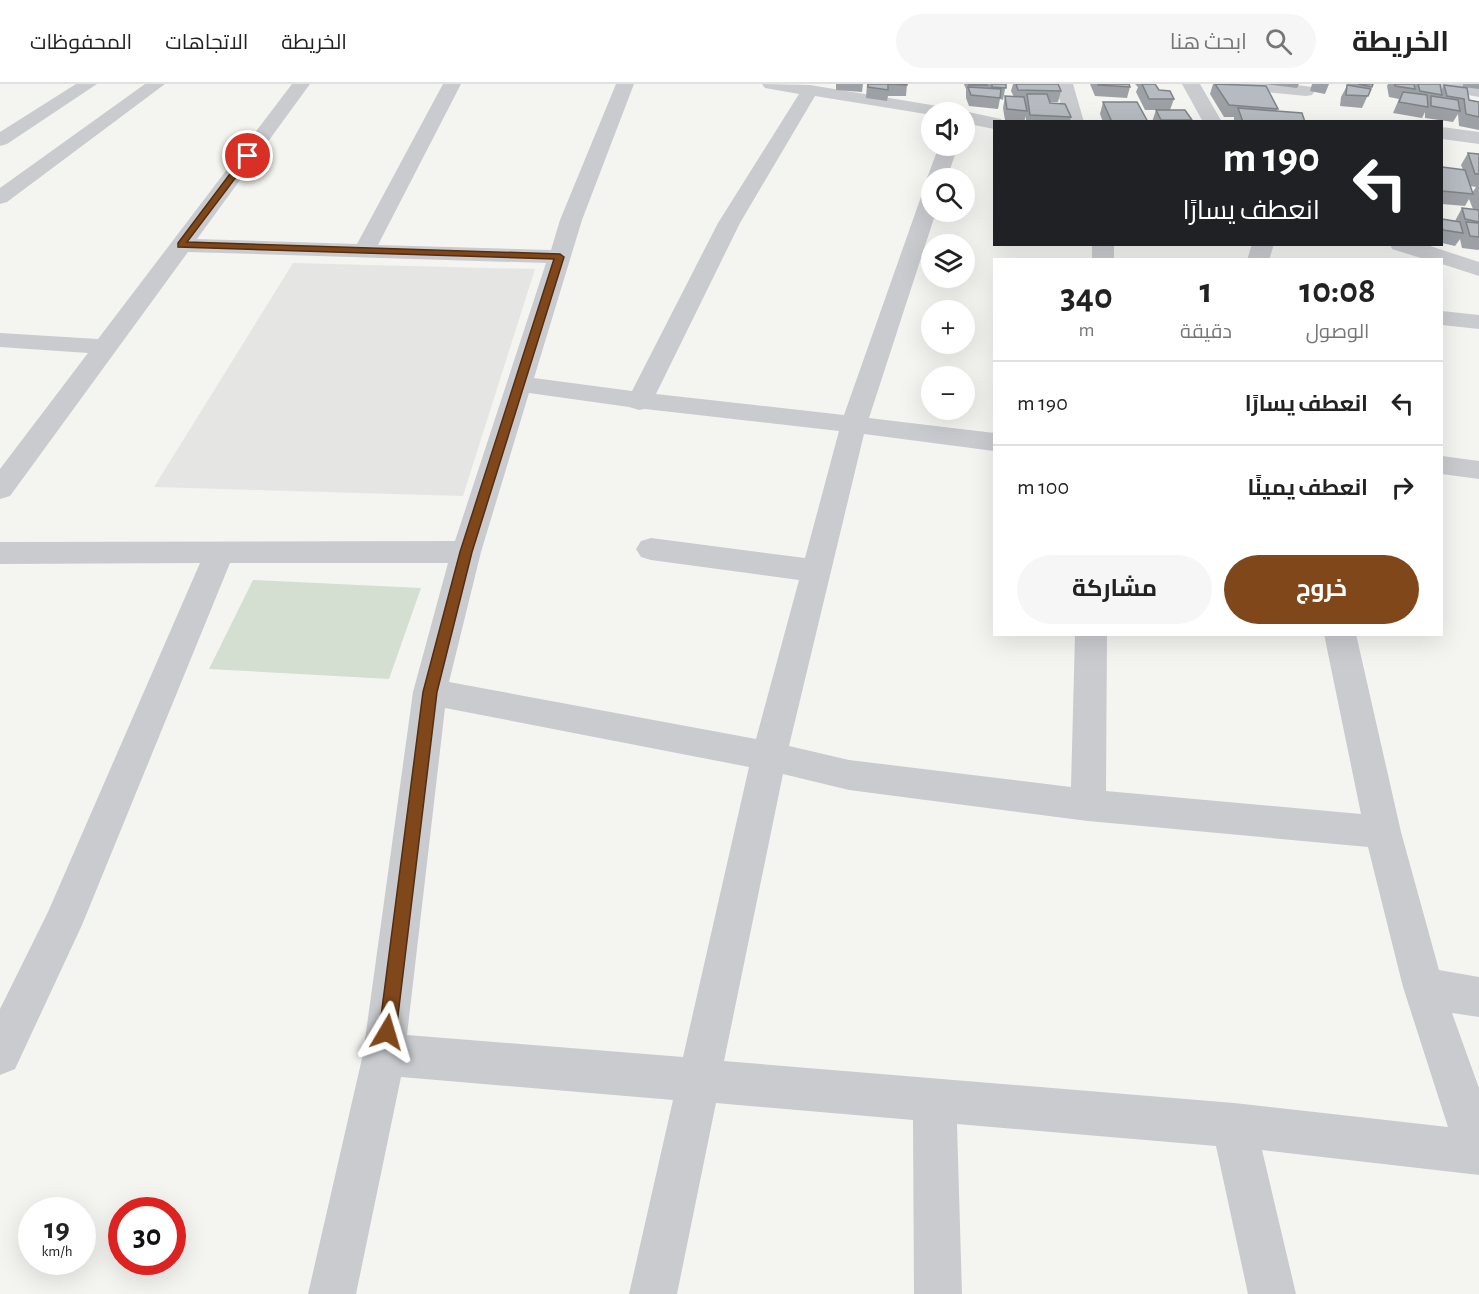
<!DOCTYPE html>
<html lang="ar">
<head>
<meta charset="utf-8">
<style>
	:root { --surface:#fff; --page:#f6f6f6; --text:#222; --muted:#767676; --line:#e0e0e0; --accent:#80471b }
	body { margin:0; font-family:"Alegreya Sans",Cairo,sans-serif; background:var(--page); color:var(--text); direction:rtl; height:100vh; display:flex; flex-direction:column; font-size:22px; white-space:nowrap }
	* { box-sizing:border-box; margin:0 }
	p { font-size:20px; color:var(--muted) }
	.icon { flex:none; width:33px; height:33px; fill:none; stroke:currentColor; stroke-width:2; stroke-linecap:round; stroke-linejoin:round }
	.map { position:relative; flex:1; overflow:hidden; direction:ltr }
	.sheet { position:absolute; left:993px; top:174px; width:450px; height:378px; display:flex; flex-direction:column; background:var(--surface); border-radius:0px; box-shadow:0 6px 24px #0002; direction:rtl }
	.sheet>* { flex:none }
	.hud { position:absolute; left:993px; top:36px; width:450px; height:126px; border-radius:0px; box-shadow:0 6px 24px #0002; direction:rtl; background:#202124; color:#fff; overflow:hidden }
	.fabs { position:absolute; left:921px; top:18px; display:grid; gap:12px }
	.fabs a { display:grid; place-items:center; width:54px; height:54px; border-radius:50%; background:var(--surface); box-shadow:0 6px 24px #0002; font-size:30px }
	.speed { position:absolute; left:18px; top:1113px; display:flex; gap:12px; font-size:30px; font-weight:700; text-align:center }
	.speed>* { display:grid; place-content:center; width:78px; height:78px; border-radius:50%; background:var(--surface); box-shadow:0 6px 24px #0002; line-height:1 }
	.speed small { font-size:15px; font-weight:400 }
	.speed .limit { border:9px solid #d22; background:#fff; color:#111 }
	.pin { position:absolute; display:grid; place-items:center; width:51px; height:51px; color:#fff; margin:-26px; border:3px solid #fff; border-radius:50%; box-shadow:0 2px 6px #0007 }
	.me { position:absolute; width:66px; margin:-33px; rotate:7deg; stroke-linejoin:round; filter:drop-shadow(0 0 4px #0008) }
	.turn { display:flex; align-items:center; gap:21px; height:126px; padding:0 24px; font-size:27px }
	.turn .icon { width:78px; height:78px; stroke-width:2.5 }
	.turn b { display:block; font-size:42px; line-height:51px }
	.eta { display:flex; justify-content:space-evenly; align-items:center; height:102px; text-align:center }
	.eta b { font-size:36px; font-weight:700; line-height:42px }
	.button { display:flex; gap:12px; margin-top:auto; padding:12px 24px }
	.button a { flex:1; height:69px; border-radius:36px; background:var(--accent); color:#fff; font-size:24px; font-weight:700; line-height:69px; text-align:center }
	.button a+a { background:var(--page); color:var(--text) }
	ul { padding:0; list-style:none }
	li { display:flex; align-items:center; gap:18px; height:84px; padding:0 24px; border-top:2px solid var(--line) }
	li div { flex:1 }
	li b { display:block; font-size:22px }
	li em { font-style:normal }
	header { display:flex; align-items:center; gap:36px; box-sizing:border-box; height:84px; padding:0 30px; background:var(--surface); border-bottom:2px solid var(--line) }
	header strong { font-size:28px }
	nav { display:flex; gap:33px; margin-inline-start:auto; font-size:21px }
	.search { width:420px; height:54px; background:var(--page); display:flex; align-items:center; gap:15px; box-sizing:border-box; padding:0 21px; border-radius:33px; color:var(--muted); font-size:22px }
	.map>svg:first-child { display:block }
	.built { fill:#e5e6e4 }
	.green { fill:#d4ded1 }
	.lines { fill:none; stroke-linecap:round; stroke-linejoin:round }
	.street { fill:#c9cbcf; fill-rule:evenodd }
	.wall { fill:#9da1a6; fill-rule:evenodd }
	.building { fill:#b6bbc1; stroke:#7f8387; stroke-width:1.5 }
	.route { fill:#80471b; stroke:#532e12; stroke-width:1.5 }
</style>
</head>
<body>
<header>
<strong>الخريطة</strong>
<div class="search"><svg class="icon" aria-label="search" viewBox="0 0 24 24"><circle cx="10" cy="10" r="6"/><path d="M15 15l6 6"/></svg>ابحث هنا</div>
<nav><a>الخريطة</a><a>الاتجاهات</a><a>المحفوظات</a></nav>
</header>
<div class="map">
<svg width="1479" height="1210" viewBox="0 0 1479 1210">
	<rect width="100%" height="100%" fill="#f4f5f1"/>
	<path class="built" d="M293 179 535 185 463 412 154 403Z"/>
	<path class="green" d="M253 496 421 504 389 595 209 585Z"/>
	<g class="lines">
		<path class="street" d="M76 0H97L7 60 0 62V48Z
			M145 0H165L7 118 0 120V104Z
			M292 0H310L197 155 357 160 443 0H461L378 161 551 166 560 136 616 0H634L582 136 534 294 632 307 718 139 799 10 765 4 762 0 810 1 950 24 953 28H932V31L815 12 740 139 656 310 844 331 922 110 925 106 932 104V128H936L869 334 994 349V367L864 350 789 662 849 676 1071 703 1075 550H1107L1106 707 1361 730 1324 550H1356L1401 748 1439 886 1479 893V933L1452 929 1479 1004V1091L1262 1066 1296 1210H1248L1216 1062 957 1040 962 1210H914L913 1036 716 1019 677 1210H629L673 1016 401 993 356 1210H308L363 970 413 608 448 479H230L82 841 15 985 0 991V925L48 828 200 479 0 480V458L455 457 546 179 188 168 10 412 0 415V385L88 269 0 263V249L98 255ZM529 309 629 323 639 326 645 325 839 347 805 474 651 454 641 457 636 465 641 473 651 476 799 496 756 655 449 598 481 468ZM445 624 749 683 683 973 407 951ZM783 690 849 706 1088 737 1368 763 1403 903 1448 1043 1234 1019 724 977Z
			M1055 0H1073L1084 38H1066Z
			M1182 0H1200L1222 38H1203Z
			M1225 0H1289L1312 3 1315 7 1312 11 1306 12 1234 5 1228 4Z
			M1425 0H1464L1479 3V13L1434 5 1428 4Z
			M964 27 1001 35 1002 38H994V45L964 39V28H960Z
			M1442 43 1479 48V60L1442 55Z
			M939 62H958L947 94H932V99L927 94Z
			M1092 160H1114V176H1092Z
			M1252 160H1274L1269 176H1247Z
			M1390 160H1424L1479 178V192L1442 180V176H1427L1392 165Z
			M1442 227 1479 231V245L1442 241Z
			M1442 372 1479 377V395L1442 390Z"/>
	</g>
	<path class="wall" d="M836 0H863L862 8 836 6Z
		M867 0H907L906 12H888L887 17 866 14Z
		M964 0H1006L1003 16 1000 15 998 25 969 22 966 14V5Z
		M1013 0H1058L1061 7 1058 18H1050L1071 33 1070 38H1026V32L1024 38 1005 36 1003 24 1005 12 1014 13 1011 7Z
		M1090 0H1129L1130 3 1127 14 1095 12Z
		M1135 0H1155L1159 6 1174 15 1170 26 1192 36V38H1152L1156 26H1145L1136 8 1138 3Z
		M1213 0H1230L1278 25 1276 27 1305 38H1234V33H1224L1210 10Z
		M1265 0H1299L1297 4Z
		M1312 0H1329L1325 10 1310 7Z
		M1348 0H1373L1362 24 1340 22 1341 13Z
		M1388 0H1414V2L1415 0H1440L1441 7 1444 1 1469 16 1479 18V46L1459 42 1458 30 1453 38 1425 34V28L1422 34 1393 29 1399 15 1389 13 1387 2Z
		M1463 0H1479V5L1463 3Z
		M1103 18 1148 38H1103L1100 30Z
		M1468 69 1479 70V165L1478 166 1462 164 1460 155 1455 162 1442 159V135L1455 137 1462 124 1473 125 1469 115 1465 122 1442 120V83L1463 86 1461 81ZM1470 102 1476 103 1472 109Z"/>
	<path class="building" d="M868 0H907V1L888 0V6L868 3Z
		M969 0H986L987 1H969Z
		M992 0H1006V4L992 3Z
		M1016 0H1058L1061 7 1018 6Z
		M1098 0H1129L1130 3 1098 1Z
		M1142 0H1155L1159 6 1170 7 1174 15H1149Z
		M1215 0 1266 2 1278 25 1229 21Z
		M1358 0H1373L1372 3Z
		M1395 0H1414L1415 5 1395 2Z
		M1418 0H1440L1442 11 1420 7Z
		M1347 1 1371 5 1368 12 1346 11Z
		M1444 1 1467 4 1469 16 1479 18V33L1466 30 1464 15 1447 12Z
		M968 3 1001 5 1000 14 971 11Z
		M1403 8 1427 11 1428 23 1399 18Z
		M1027 10H1047L1050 19 1065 20 1071 33 1030 31Z
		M1005 12 1024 13 1027 27 1007 25Z
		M1431 12 1458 16 1460 27 1431 22Z
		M1103 18H1137L1148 38H1112Z
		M1238 24 1302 29 1305 38H1243Z
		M1156 26H1185L1192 36H1161Z
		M1468 69 1479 70V90H1475Z
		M1442 83 1465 86 1473 110 1442 107Z
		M1462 124 1479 126V138L1465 135Z
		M1442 135 1460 138 1463 149 1443 146 1442 142Z
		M1466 138 1479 139V153L1470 152Z"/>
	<path class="route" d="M248 69 252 72 187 158 560 170 564 173 472 468 437 608 396 948 393 954 387 956 381 954 379 948 423 608 460 468 554 175 178 163V159L245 70Z"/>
</svg>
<div class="fabs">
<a><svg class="icon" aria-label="sound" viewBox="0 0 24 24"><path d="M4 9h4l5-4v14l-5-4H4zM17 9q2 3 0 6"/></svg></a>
<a><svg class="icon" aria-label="search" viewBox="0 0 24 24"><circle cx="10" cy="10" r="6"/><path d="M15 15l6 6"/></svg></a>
<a><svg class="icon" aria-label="layers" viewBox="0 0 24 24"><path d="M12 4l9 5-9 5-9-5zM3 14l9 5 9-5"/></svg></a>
<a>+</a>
<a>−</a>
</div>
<div class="speed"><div>19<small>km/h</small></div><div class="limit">30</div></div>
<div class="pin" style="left:248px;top:72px;background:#d93025"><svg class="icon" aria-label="arrive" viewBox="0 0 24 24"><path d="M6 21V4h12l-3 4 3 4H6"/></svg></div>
<svg class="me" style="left:387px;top:948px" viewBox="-20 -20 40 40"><path d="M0-17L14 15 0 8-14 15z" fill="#80471b" stroke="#fff" stroke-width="4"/></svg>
<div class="hud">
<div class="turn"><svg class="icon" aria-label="left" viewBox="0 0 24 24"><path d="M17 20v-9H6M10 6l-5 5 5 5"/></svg><div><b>190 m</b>انعطف يسارًا</div></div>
</div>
<section class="sheet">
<div class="eta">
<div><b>10:08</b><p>الوصول</p></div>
<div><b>1</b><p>دقيقة</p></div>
<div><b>340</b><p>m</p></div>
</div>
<ul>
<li><svg class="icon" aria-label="left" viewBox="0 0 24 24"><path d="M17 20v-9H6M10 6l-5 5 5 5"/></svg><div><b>انعطف يسارًا</b></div><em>190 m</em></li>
<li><svg class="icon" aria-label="right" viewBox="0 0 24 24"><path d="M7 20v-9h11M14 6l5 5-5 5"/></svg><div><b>انعطف يمينًا</b></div><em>100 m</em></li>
</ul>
<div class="button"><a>خروج</a><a>مشاركة</a></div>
</section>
</div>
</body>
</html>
